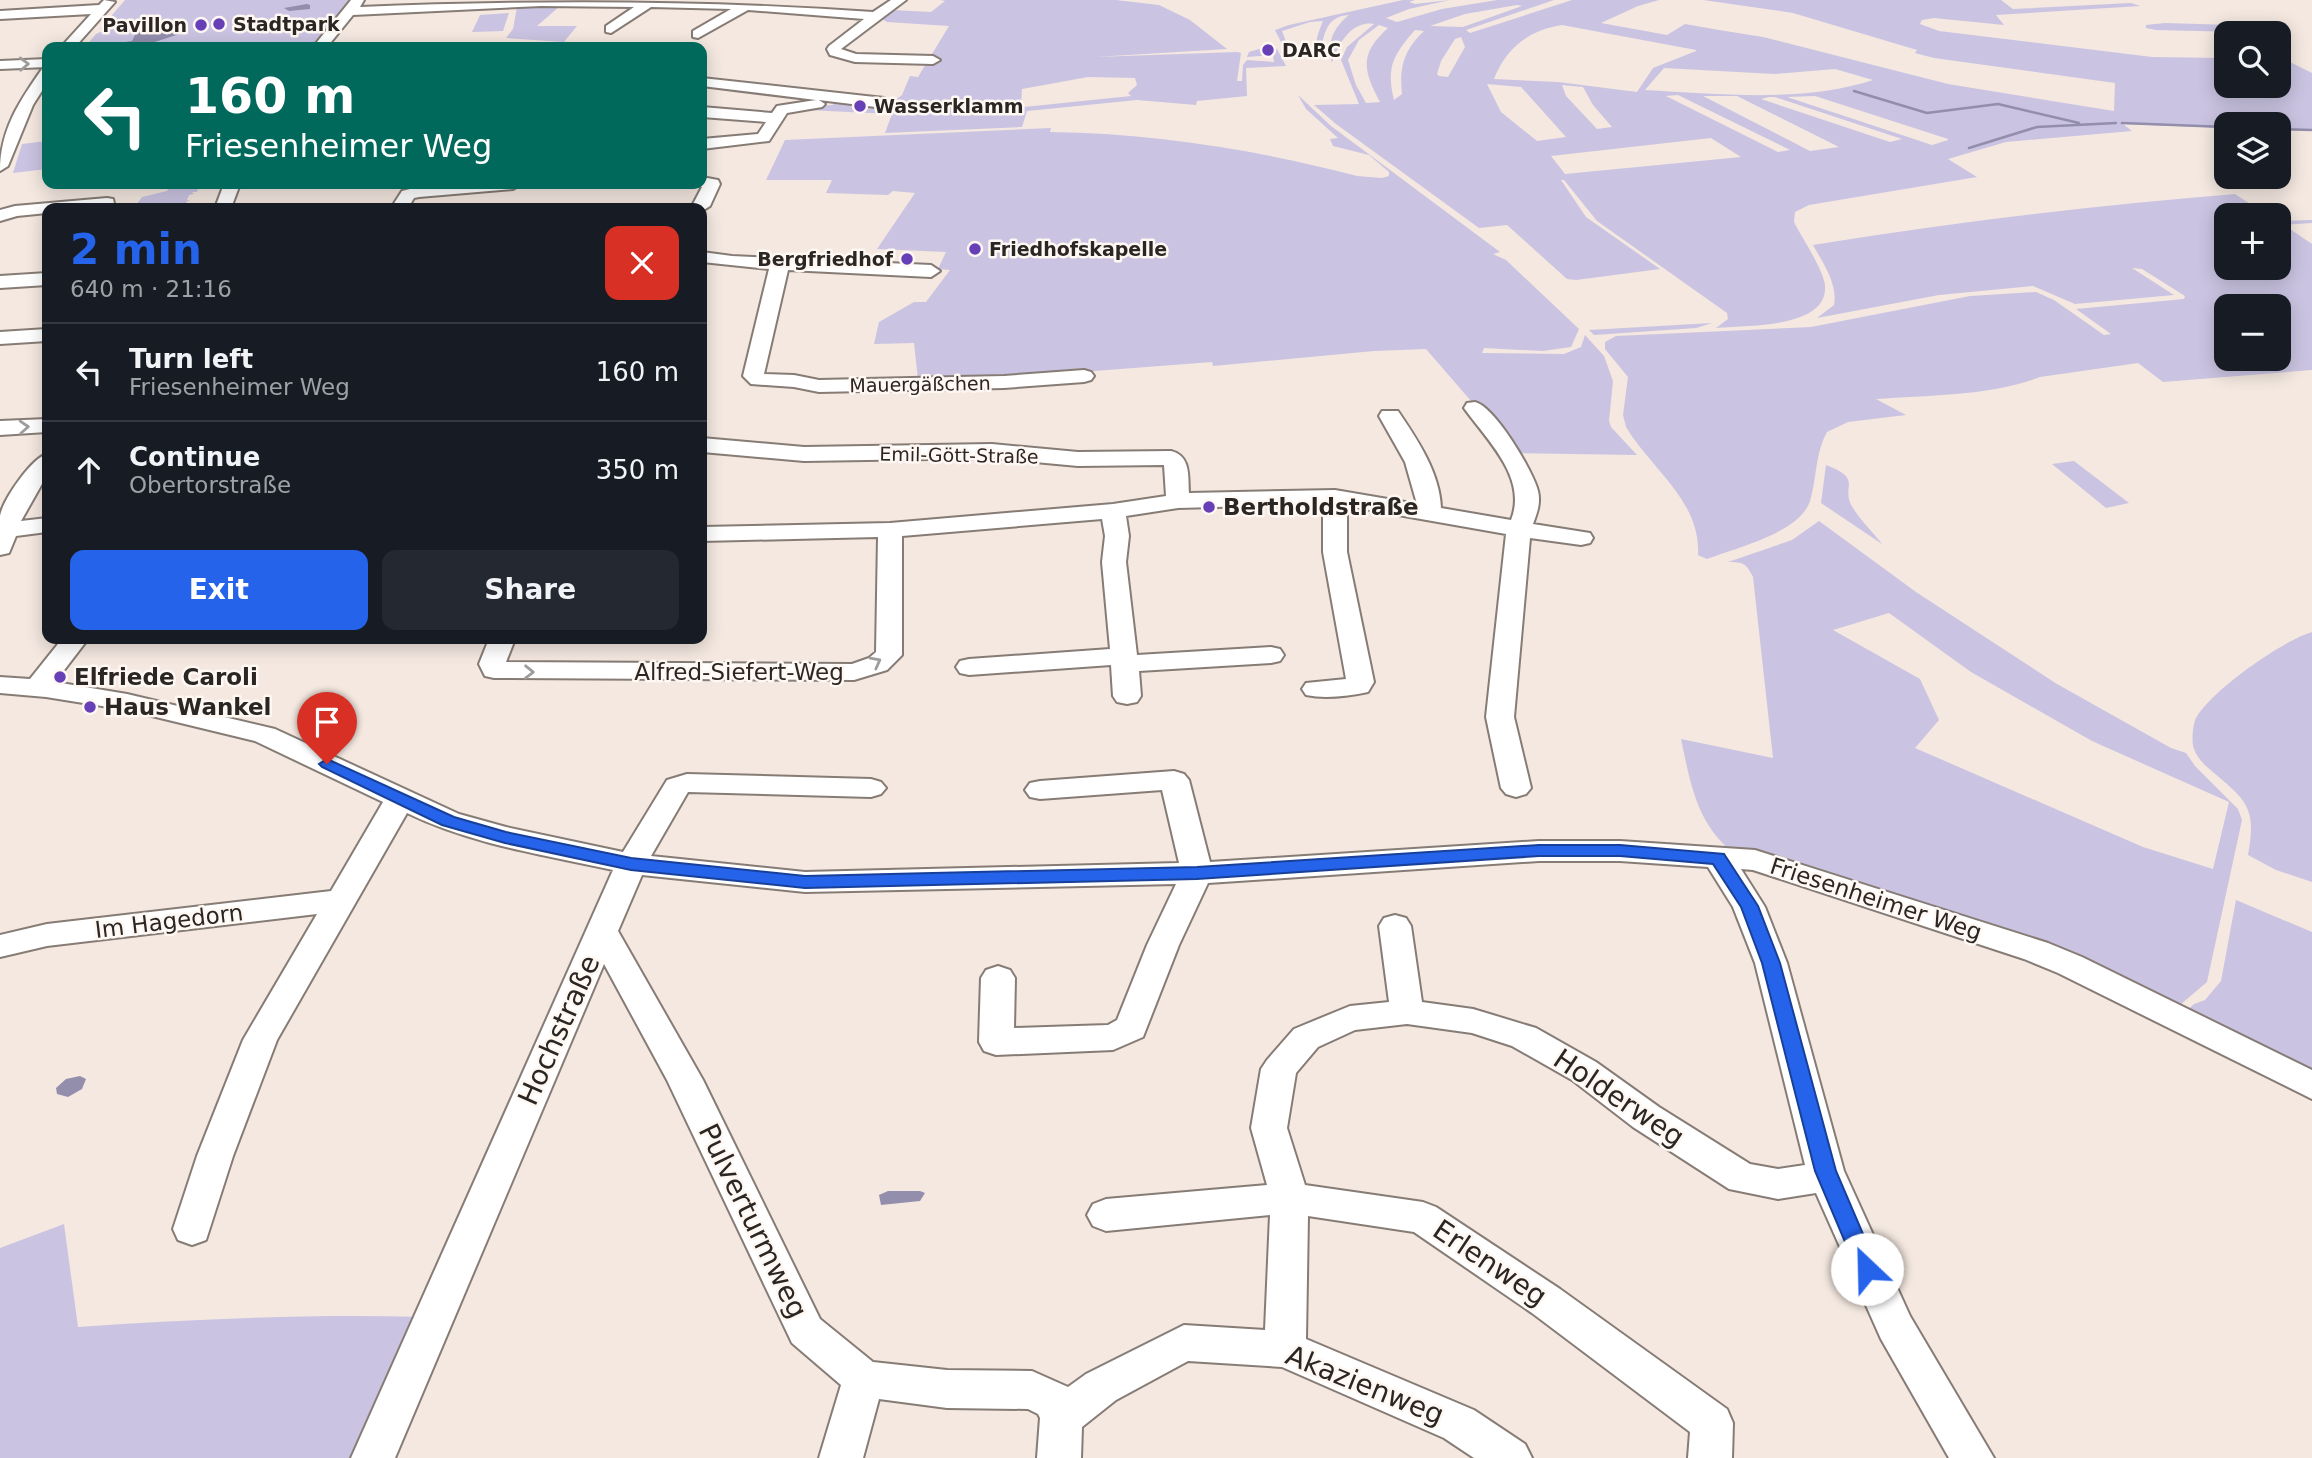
<!DOCTYPE html>
<html lang="en">
<head>
<meta charset="utf-8">
<style>
	:root { --surface:#171b24; --page:#242831; --text:#f1f3f6; --muted:#9ea1a6; --line:#363941; --accent:#2563eb }
	body { margin:0; font-family:"DejaVu Sans",sans-serif; background:var(--page); color:var(--text); height:100vh; display:flex; flex-direction:column; font-size:26px; white-space:nowrap }
	* { box-sizing:border-box; margin:0 }
	p { font-size:23px; color:var(--muted) }
	.icon { flex:none; width:38px; height:38px; fill:none; stroke:currentColor; stroke-width:2; stroke-linecap:round; stroke-linejoin:round }
	.map { position:relative; flex:1; overflow:hidden }
	.sheet { position:absolute; left:42px; top:203px; width:665px; height:441px; display:flex; flex-direction:column; background:var(--surface); border-radius:14px; box-shadow:0 4px 18px #0003 }
	.sheet>* { flex:none }
	.banner { position:absolute; left:42px; top:42px; width:665px; height:147px; border-radius:14px; box-shadow:0 4px 18px #0003; background:#00695c; color:#fff; overflow:hidden }
	.buttons { position:absolute; left:2214px; top:21px; display:grid; gap:14px }
	.buttons a { display:grid; place-items:center; width:77px; height:77px; border-radius:14px; background:var(--surface); box-shadow:0 4px 18px #0003; font-size:35px }
	.pin { position:absolute; display:grid; place-items:center; width:60px; height:60px; color:#fff; margin:-72px -30px; border-radius:50% 50% 50% 0; rotate:-45deg; box-shadow:0 0 7px #0007 }
	.pin .icon { rotate:45deg }
	.me { position:absolute; width:77px; margin:-38px; rotate:336deg; stroke-linejoin:round; filter:drop-shadow(0 0 5px #0008) }
	.turn { display:flex; align-items:center; gap:24px; height:147px; padding:0 28px; font-size:32px }
	.turn .icon { width:91px; height:91px; stroke-width:2.5 }
	.turn b { display:block; font-size:49px; line-height:60px }
	.round { display:grid; place-items:center; flex:none; width:74px; height:74px; border-radius:14px; background:var(--page) }
	.overview { display:flex; align-items:center; justify-content:space-between; height:119px; padding:0 28px }
	h1 { font-size:42px; font-weight:700; line-height:52px; color:var(--accent) }
	.button { display:flex; gap:14px; margin-top:auto; padding:14px 28px }
	.button a { flex:1; height:80px; border-radius:14px; background:var(--accent); color:#fff; font-size:28px; font-weight:700; line-height:80px; text-align:center }
	.button a+a { background:var(--page); color:var(--text) }
	ul { padding:0; list-style:none }
	li { display:flex; align-items:center; gap:21px; height:98px; padding:0 28px; border-top:2px solid var(--line) }
	li div { flex:1 }
	li b { display:block; font-size:26px }
	li em { font-style:normal }
	.map>svg:first-child { display:block }
	.green { fill:#cac4e2; fill-rule:evenodd }
	.water { fill:#938eac }
	.lines { fill:none; stroke-linecap:round; stroke-linejoin:round }
	.stream { stroke:#938eac; stroke-width:2.5 }
	.canal { fill:#938eac; fill-rule:evenodd }
	.minor-casing { stroke:#867c75; stroke-width:4 }
	.minor { fill:#fff; fill-rule:evenodd }
	.oneway { stroke:#9f9d9c }
	.route { fill:#2563eb; stroke:#184099; stroke-width:2 }
	.poi-dot { fill:#673fb7; stroke:#fef7f2; stroke-width:2.5 }
	.labels { text-anchor:middle; dominant-baseline:central; stroke-width:5; stroke-linejoin:round; paint-order:stroke }
	.far-poi-label { font-size:19px; font-weight:bold; fill:#2a2623; stroke:#fef7f2; text-anchor:start }
	.far-street-label { font-size:19px; fill:#2a2623; stroke:#fef7f2 }
	.poi-label { font-size:23px; font-weight:bold; fill:#2a2623; stroke:#fef7f2; text-anchor:start }
	.street-label { font-size:23px; fill:#2a2623; stroke:#fef7f2 }
	.near-street-label { font-size:28px; fill:#2a2623; stroke:#fef7f2 }
</style>
</head>
<body>
<div class="map">
<svg width="2312" height="1458" viewBox="0 0 2312 1458">
	<rect width="100%" height="100%" fill="#f4e8e0"/>
	<path class="green" d="M125 0H354L314 47H85L96 34 105 30 100 29Z
		M940 0H1116L1159 5 1190 20 1227 49 1095 57 1237 52 1241 53 1237 81H1242L1243 65 1247 60 1274 62 1273 55 1247 57 1249 52 1269 46 1277 49 1286 66 1246 68 1247 96 1197 101 1196 105 1137 100 1027 111 1022 127 885 133 892 114 785 109 832 105 843 100 881 104 883 110 896 111 897 107 891 103 902 95 910 76 918 77 949 26 887 22 882 19 892 10 931 12 945 1ZM1088 77 1135 78 1137 85 1128 93 1131 96 1024 107 1021 105 1022 89Z
		M1403 0H1415L1409 2 1415 4 1450 0 1409 9 1386 18 1397 22 1442 9 1497 0H1554L1466 30 1470 33 1572 0H1659L1638 6 1601 23 1667 35 1685 24 1719 30 1763 37 1948 84 2114 111 2115 83 1934 58 1915 53 1917 50 1793 13 1703 0H2001L2013 9 2131 3 2140 6 1996 15 2004 25 1934 18 1922 20 1920 24 1939 31 2152 57 2226 58V86H2278L2279 61 2290 62 2312 73V131L2279 130 2278 124H2226V128L2123 124 2132 131 2006 142 1948 159 1977 177 1809 205 1795 212 1794 222C1802 238 1823 269 1825 285 1829 329 1745 325 1716 328L1728 319 1727 313 1597 221 1564 180H1561L1586 217 1660 269 1576 280 1567 279 1507 225 1479 228 1336 124 1314 105 1359 104 1341 60 1347 47 1374 24C1352 20 1338 44 1332 63 1326 42 1334 27 1349 15 1324 16 1323 39 1320 59 1312 48 1318 33 1323 21L1310 22 1282 31 1292 58H1289L1275 30 1289 25ZM1517 5 1522 6 1463 27 1430 26 1465 14ZM1379 25 1388 28C1359 54 1363 70 1380 102L1366 103 1356 85 1348 60 1359 40ZM1562 25 1696 50V51L1653 68 1637 92 1558 82 1494 79C1506 48 1529 30 1562 25ZM1415 30 1424 31C1404 50 1399 67 1402 94L1394 100C1386 67 1393 55 1415 30ZM1461 37 1465 47 1448 77 1439 76 1437 74 1441 61 1455 39ZM1664 68 1774 74 1835 69 1873 80C1802 103 1720 94 1645 90ZM1487 84 1521 87 1566 137 1537 141 1501 112ZM1562 85 1583 87 1593 105 1612 127 1597 129 1566 96ZM1678 95 1790 150 1778 152 1666 96ZM1703 96H1737L1839 147 1810 151ZM1815 96 1948 139V140L1932 145 1787 97ZM1769 97H1775L1902 139 1890 142 1761 99ZM1711 138 1741 157 1565 174 1551 156Z
		M556 4 560 6 537 26H577L564 42 506 38 513 29 517 7Z
		M509 13 503 31 472 32 480 15Z
		M2165 23 2233 25 2240 32 2156 30 2146 28V25Z
		M1298 95 1331 126 1500 252 1493 254 1506 260 1579 329 1571 347 1543 351 1484 348 1482 353 1564 354 1581 347 1585 335 1604 356 1613 381 1609 421 1611 427 1637 455 1516 453 1426 349 1374 351 1213 366 1212 362 1002 378 918 380 914 343 874 344 879 322 914 302H926L950 270 938 269 946 252 877 249 915 193 893 191 888 195 826 193 832 180H766L785 140 1051 128 1050 132C1153 133 1258 150 1357 176L1382 178 1389 176V172L1369 155 1333 146 1330 139 1338 138 1306 109Z
		M47 141V169L13 173 22 144Z
		M171 184 196 186 191 189H198L197 192H192L194 194 189 195 187 200H190L186 202 191 206 185 208H134L142 197 167 191Z
		M2235 194 2267 215H2226V268H2278L2279 221 2312 220V223L2284 225 2312 244V370L2163 382 2138 363 2040 377C1990 396 1929 395 1876 399L1906 415 1848 422 1827 432C1815 454 1817 478 1810 501 1800 533 1735 548 1707 559L1698 555C1701 501 1651 469 1626 427L1623 415 1628 377 1605 349V342L1616 336 1811 327 1970 296 2036 292 2054 300 2104 335 2111 334 2076 309 2184 299 2185 296 2142 269 2132 268 2174 295 2075 304 2033 286 1939 295 1817 318 1834 305C1838 284 1823 263 1813 245 1955 222 2091 206 2235 194ZM2226 306H2278V359H2226Z
		M1712 323 1696 328 1594 335 1589 330Z
		M2074 461 2129 503 2106 508 2052 464Z
		M1826 465C1865 480 1839 486 1853 508 1861 521 1873 532 1882 544L1821 503Z
		M1819 521 1916 592 2057 684 2171 748 2186 753 2195 766 2238 809 2242 820 2207 982 2167 1016 2025 944 1730 850C1696 821 1690 781 1681 739L1773 758 1753 577C1746 563 1743 562 1728 562L1792 540ZM1889 613 1971 672 2092 741 2229 802 2213 869 2143 847 1915 748 1939 720 1920 679 1833 630Z
		M2312 632V882L2276 870 2248 855C2256 810 2249 802 2214 773 2206 766 2198 760 2194 749 2191 742 2193 724 2196 718 2212 690 2282 641 2312 632Z
		M2236 900 2312 932V1088L2177 1020 2194 1004 2205 1000 2221 981Z
		M64 1224 78 1327C193 1319 308 1314 423 1317L357 1458H0V1248Z"/>
	<path class="water" d="M143 24H159L161 25 157 30 160 31 187 29V32C165 37 133 54 112 44L132 41 135 35 148 28 128 29Z
		M80 1076 86 1079 82 1089 68 1097 57 1094 56 1088 66 1079Z
		M888 1191H920L925 1193 920 1201 881 1205 879 1195Z"/>
	<g class="lines">
		<path class="stream" d="M1854 91 1927 113 1998 104 2079 123
			M2122 123 2226 127
			M2278 129 2312 130
			M1969 148 2037 127 2116 123"/>
		<path class="canal" d="M307 4 310 5V9L289 11 284 8Z"/>
		<g class="minor-casing">
			<path id="minor" d="M104 0 115 2 75 47H61L91 14 0 19V11L99 5Z
				M351 0H364L360 7C531 0 702 0 873 12L891 0H906L841 49 856 54 933 56 940 60 933 64 855 62 830 55 827 49 829 46 864 19 748 10 698 38 693 37V31L731 9 651 7 611 33 606 32V26L634 7 541 6 353 15 327 47H313Z
				M47 59V67L0 69V61Z
				M47 68V83L33 105 8 166 0 171C0 130 19 102 42 69Z
				M702 78 884 98 892 103 884 108 819 100 825 104 822 107 787 113 769 141 702 149V139L758 134 766 122 702 117V107L772 113 777 106 816 100 702 86Z
				M702 177 718 180 720 184 710 206 702 211V208L692 206 702 187 695 184H702Z
				M224 184H240L231 208H215Z
				M456 184H521L513 189 419 197 414 198 408 208H391L402 191 418 187Z
				M107 198 113 199 115 208H47V213L17 216 0 221V210L15 206Z
				M702 252 732 256 931 265 940 271 931 277 788 270 764 374 794 375 819 380 1004 376 1084 370 1091 372 1094 376 1091 380 1084 382 1004 388 819 392 794 387 751 384 743 376 769 269 702 262Z
				M47 273V285L0 288V276Z
				M47 329V341L0 344V332Z
				M1475 402C1495 407 1533 471 1538 491 1541 503 1537 513 1533 524L1590 533 1593 538 1590 543 1581 545 1530 538 1514 717 1531 788 1526 794 1516 797 1506 794 1501 788 1486 717 1506 534 1347 506V552L1374 682 1368 692C1349 696 1325 699 1306 695L1302 689 1306 683 1346 679 1323 552V504L1178 508 1126 516 1129 536 1126 562 1137 655 1271 647 1280 649 1284 655 1280 661 1271 663 1139 671 1141 696 1137 702 1127 704 1117 702 1113 696 1111 665 969 675 960 673 956 667 960 661 969 659 1110 649 1102 562 1105 536 1102 519 902 536V655L887 670 854 680 494 678 485 676 479 664 489 639H515L506 662 852 664 869 658 876 652 878 537 702 541V527L890 523 1113 504 1166 496 1164 465 1078 466 992 458 804 461 702 452V438L804 447 992 444 1078 452 1171 451C1191 456 1188 476 1189 493L1335 490 1417 504 1405 462 1379 416 1382 411H1398C1417 439 1440 473 1441 508L1511 520C1528 478 1487 440 1464 408L1467 403Z
				M47 419V432L0 435V421Z
				M47 454V475L21 521 47 518V532L16 536 9 553 0 555C0 543 0 528 0 516 3 499 32 458 47 454Z
				M62 639H88L55 682 127 694 275 729 459 814 506 827 623 852 667 780 687 774 871 779 881 782 886 788 881 794 871 797 688 792 651 856 805 872 1179 863 1162 790 1040 799 1030 797 1025 790 1030 783 1040 781 1174 771 1184 774 1189 780 1210 862 1539 841H1620L1755 850 2048 943 2082 957 2312 1070V1099L2058 973 2024 959 1753 870 1741 869 1765 907 1787 963 1844 1171 1910 1316 1994 1458H1949L1881 1339 1816 1193 1778 1199 1729 1189 1633 1127 1572 1080 1512 1046 1472 1033 1407 1024 1355 1030 1318 1047 1296 1073 1287 1128 1305 1185 1423 1202 1436 1207 1560 1289 1727 1409 1733 1423 1732 1458H1688L1690 1432 1532 1313 1414 1232 1308 1216 1306 1339 1474 1410 1525 1444 1532 1458H1474L1444 1438 1282 1367 1188 1361 1116 1400 1082 1427 1081 1458H1037L1040 1418 1038 1414 1028 1409 947 1408 879 1399 863 1458H819L841 1385 792 1343 667 1080 604 964 395 1458H351L613 870C543 855 471 844 407 813L277 1040 233 1156 206 1240 192 1245 178 1240 173 1229 197 1156 243 1040 317 914 47 946 0 957V935L47 924 331 891 383 802 255 741 127 710 46 697 0 693V677L30 679ZM1539 861H1620L1708 867 1733 907 1755 963 1805 1165 1778 1169 1750 1164 1659 1107 1596 1062 1536 1028 1473 1009 1422 1002 1411 926 1406 918 1395 915 1384 918 1379 926 1389 1002 1350 1006 1294 1029 1267 1060 1261 1069 1251 1128 1267 1185 1106 1199 1093 1204 1087 1215 1093 1226 1106 1231 1270 1215 1265 1330 1184 1325 1086 1374 1068 1387 1032 1371 947 1370 873 1362 820 1319 703 1080 618 931 642 875 805 892 1176 884 1147 945 1117 1020 1108 1025 1014 1028 1015 978 1010 970 998 966 986 970 981 978 979 1042 984 1051 996 1055 1113 1050 1143 1037 1179 945 1208 883Z"/>
		</g>
		<use href="#minor" class="minor"/>
	</g>
	<defs><path id="oneway-chevron" d="M-2-3.5L2.5 0L-2 3.5" fill="none" stroke-width="1.6" stroke-linecap="round" stroke-linejoin="round" transform="scale(1.75)"/></defs>
	<g class="oneway">
		<use href="#oneway-chevron" transform="translate(24 64) rotate(-2)"/>
		<use href="#oneway-chevron" transform="translate(24 427) rotate(-3)"/>
		<use href="#oneway-chevron" transform="translate(876 662) rotate(-28)"/>
		<use href="#oneway-chevron" transform="translate(529 672) rotate(1)"/>
	</g>
	<path class="route" d="M327 759 454 817 506 832 631 858 805 876 1197 867 1539 845H1620L1724 854 1758 906 1780 963 1836 1171 1878 1269 1875 1275 1867 1278 1859 1275 1815 1171 1762 963 1741 907 1713 864 1620 856H1539L1197 879 805 888 631 870 505 843 442 825 322 767 319 764Z"/>
	<g class="poi-dot">
		<circle cx="219" cy="24" r="7"/>
		<circle cx="201" cy="25" r="7"/>
		<circle cx="1268" cy="50" r="7"/>
		<circle cx="860" cy="106" r="7"/>
		<circle cx="975" cy="249" r="7"/>
		<circle cx="907" cy="259" r="7"/>
		<circle cx="1209" cy="507" r="7"/>
		<circle cx="60" cy="677" r="7"/>
		<circle cx="90" cy="707" r="7"/>
	</g>
	<g class="labels">
		<g class="far-poi-label">
			<text x="233" y="24">Stadtpark</text>
			<text x="187" y="25" text-anchor="end">Pavillon</text>
			<text x="1282" y="50">DARC</text>
			<text x="874" y="106">Wasserklamm</text>
			<text x="989" y="249">Friedhofskapelle</text>
			<text x="893" y="259" text-anchor="end">Bergfriedhof</text>
		</g>
		<g class="far-street-label">
			<text transform="translate(920 384) rotate(-1)">Mauergäßchen</text>
			<text transform="translate(959 455) rotate(1)">Emil-Gött-Straße</text>
		</g>
		<g class="poi-label">
			<text x="1223" y="507">Bertholdstraße</text>
			<text x="74" y="677">Elfriede Caroli</text>
			<text x="104" y="707">Haus Wankel</text>
		</g>
		<g class="street-label">
			<text x="739" y="672">Alfred-Siefert-Weg</text>
			<text transform="translate(1876 899) rotate(18)">Friesenheimer Weg</text>
			<text transform="translate(169 921) rotate(-7)">Im Hagedorn</text>
		</g>
		<g class="near-street-label">
			<text transform="translate(559 1030) rotate(-66)">Hochstraße</text>
			<text transform="translate(1619 1098) rotate(34)">Holderweg</text>
			<text transform="translate(753 1221) rotate(64)">Pulverturmweg</text>
			<text transform="translate(1490 1263) rotate(34)">Erlenweg</text>
			<text transform="translate(1365 1385) rotate(22)">Akazienweg</text>
		</g>
	</g>
</svg>
<div class="buttons">
<a><svg class="icon" aria-label="search" viewBox="0 0 24 24"><circle cx="10" cy="10" r="6"/><path d="M15 15l6 6"/></svg></a>
<a><svg class="icon" aria-label="layers" viewBox="0 0 24 24"><path d="M12 4l9 5-9 5-9-5zM3 14l9 5 9-5"/></svg></a>
<a>+</a>
<a>−</a>
</div>
<div class="pin" style="left:327px;top:764px;background:#d93025"><svg class="icon" aria-label="arrive" viewBox="0 0 24 24"><path d="M6 21V4h12l-3 4 3 4H6"/></svg></div>
<svg class="me" style="left:1867px;top:1269px" viewBox="-20 -20 40 40"><circle r="19" fill="#fff"/><path d="M0-13L10 11 0 6-10 11z" fill="#2563eb"/></svg>
<div class="banner">
<div class="turn"><svg class="icon" aria-label="left" viewBox="0 0 24 24"><path d="M17 20v-9H6M10 6l-5 5 5 5"/></svg><div><b>160 m</b>Friesenheimer Weg</div></div>
</div>
<section class="sheet">
<div class="overview"><div><h1>2 min</h1><p>640 m · 21:16</p></div><a class="round" style="background:#d93025;color:#fff"><svg class="icon" aria-label="close" viewBox="0 0 24 24"><path d="M6 6l12 12M18 6L6 18"/></svg></a></div>
<ul>
<li><svg class="icon" aria-label="left" viewBox="0 0 24 24"><path d="M17 20v-9H6M10 6l-5 5 5 5"/></svg><div><b>Turn left</b><p>Friesenheimer Weg</p></div><em>160 m</em></li>
<li><svg class="icon" aria-label="ahead" viewBox="0 0 24 24"><path d="M12 20V5M6 11l6-6 6 6"/></svg><div><b>Continue</b><p>Obertorstraße</p></div><em>350 m</em></li>
</ul>
<div class="button"><a>Exit</a><a>Share</a></div>
</section>
</div>
</body>
</html>
